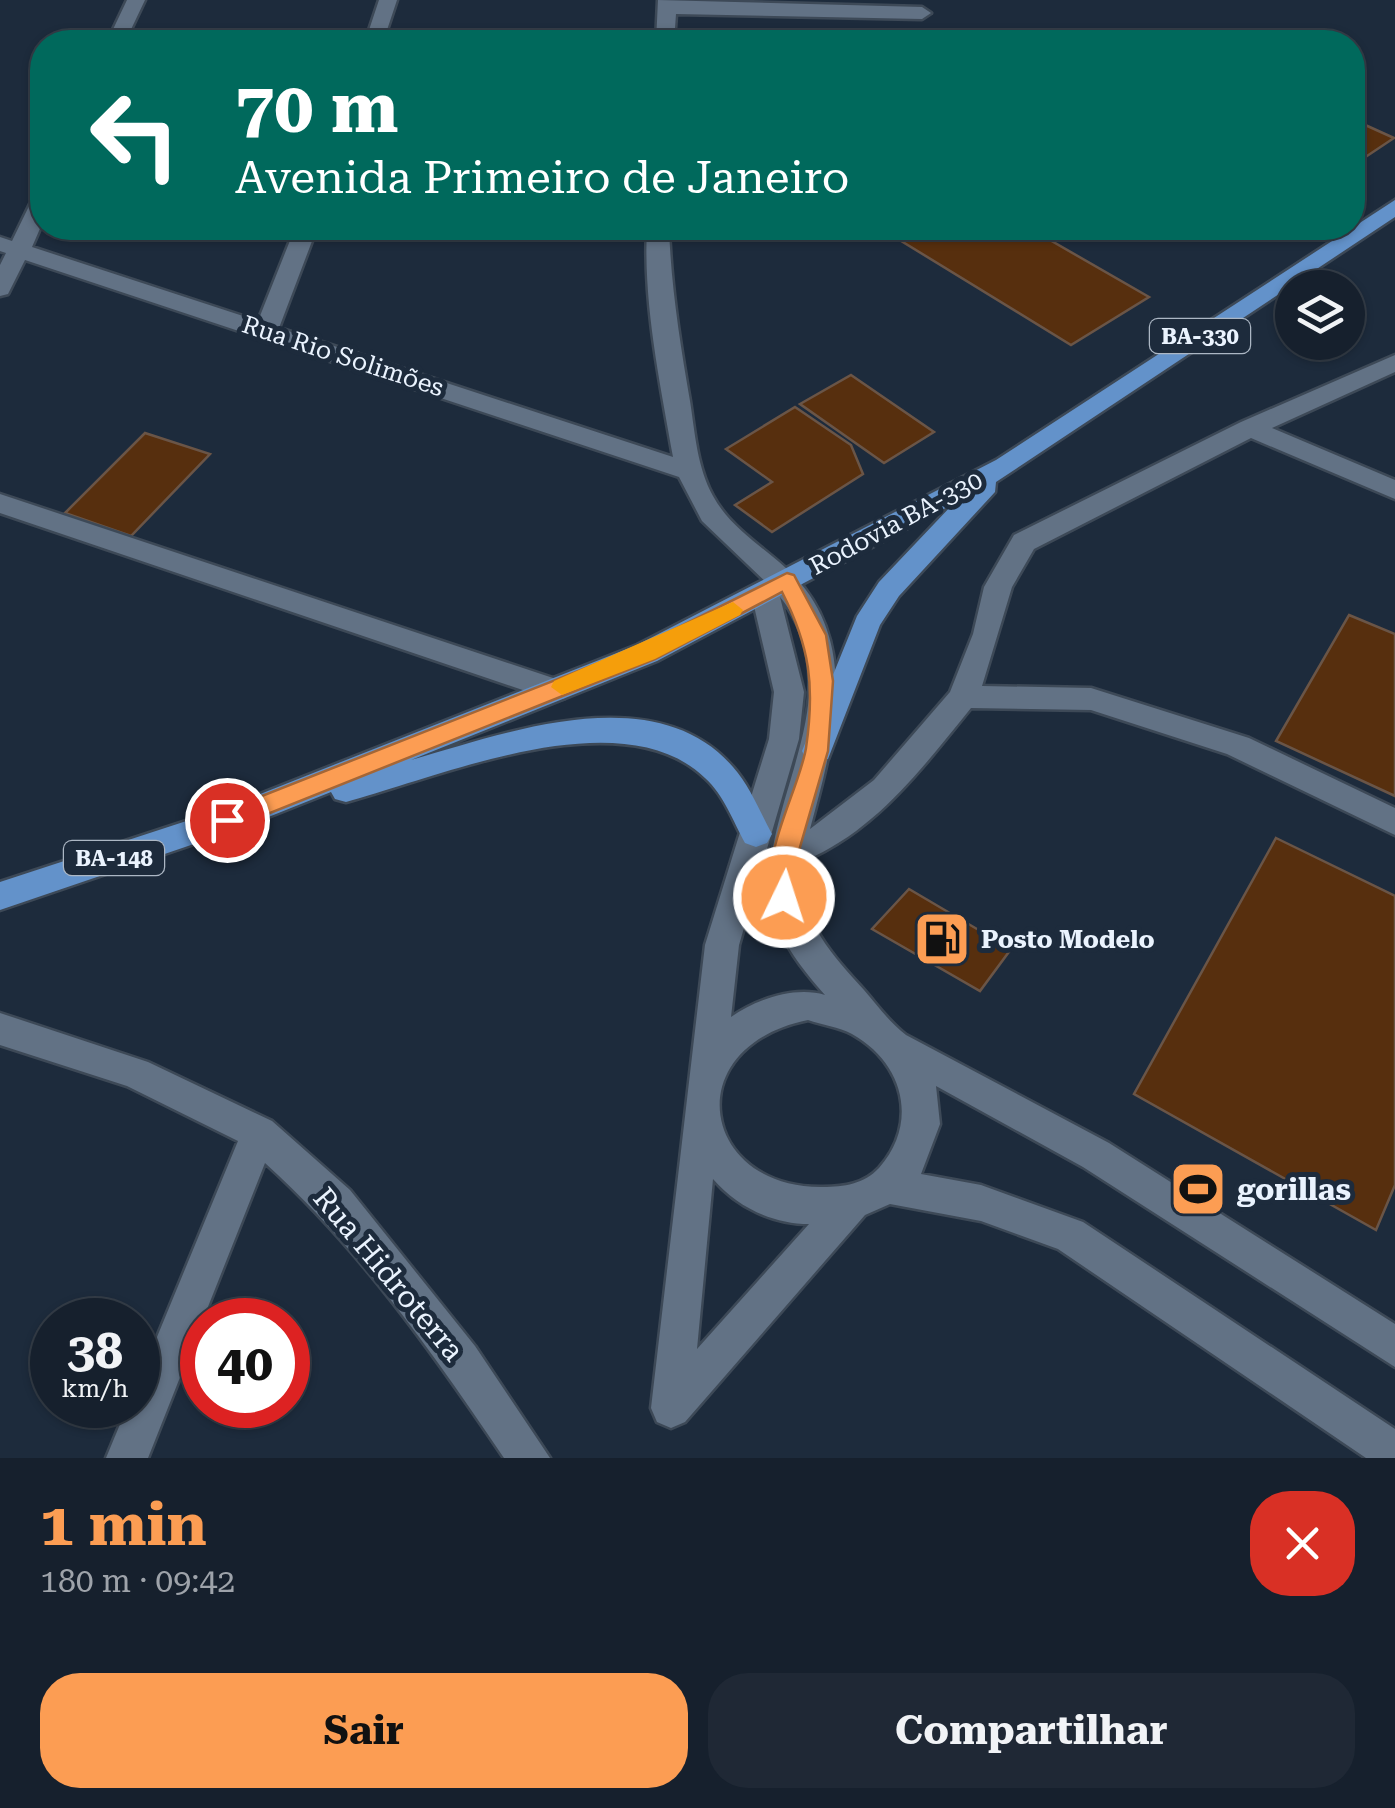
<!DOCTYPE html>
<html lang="pt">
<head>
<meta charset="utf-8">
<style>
	:root { --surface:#16202d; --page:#1f2835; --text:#f1f3f6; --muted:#9ea3aa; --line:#353e49; --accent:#fc9d53 }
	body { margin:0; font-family:"Roboto Serif",serif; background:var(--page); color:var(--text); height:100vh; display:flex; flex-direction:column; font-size:38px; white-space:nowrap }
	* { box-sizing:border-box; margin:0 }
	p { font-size:32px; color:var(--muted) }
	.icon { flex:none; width:55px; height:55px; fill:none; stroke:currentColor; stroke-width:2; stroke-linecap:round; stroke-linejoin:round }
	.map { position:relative; height:1458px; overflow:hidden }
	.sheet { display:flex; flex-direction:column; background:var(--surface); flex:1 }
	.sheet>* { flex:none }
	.guide { position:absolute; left:30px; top:30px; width:1335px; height:210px; border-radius:40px; box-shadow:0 2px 8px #0004,0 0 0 2px var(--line); background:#00695c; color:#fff; overflow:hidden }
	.buttons { position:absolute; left:1275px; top:270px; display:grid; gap:20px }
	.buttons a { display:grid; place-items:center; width:90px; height:90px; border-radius:50%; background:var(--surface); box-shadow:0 2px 8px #0004,0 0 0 2px var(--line); font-size:50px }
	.speed { position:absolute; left:30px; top:1298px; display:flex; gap:20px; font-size:50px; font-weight:700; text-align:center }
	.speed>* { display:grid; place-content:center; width:130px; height:130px; border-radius:50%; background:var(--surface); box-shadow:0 2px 8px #0004,0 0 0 2px var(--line); line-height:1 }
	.speed small { font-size:25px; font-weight:400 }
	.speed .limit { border:15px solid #d22; background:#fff; color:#111 }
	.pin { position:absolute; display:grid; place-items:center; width:85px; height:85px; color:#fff; margin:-42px; border:5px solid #fff; border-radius:50%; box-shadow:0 2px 10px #0007 }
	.me { position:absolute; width:110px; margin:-55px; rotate:4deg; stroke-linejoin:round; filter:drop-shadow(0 0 8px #0008) }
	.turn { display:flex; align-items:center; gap:35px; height:210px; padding:0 40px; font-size:45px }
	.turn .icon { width:130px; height:130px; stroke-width:2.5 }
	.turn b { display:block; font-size:70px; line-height:85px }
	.round { display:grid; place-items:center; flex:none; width:105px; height:105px; border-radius:40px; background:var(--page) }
	.head { display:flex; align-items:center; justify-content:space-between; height:170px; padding:0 40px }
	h1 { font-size:60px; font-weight:700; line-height:75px; color:var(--accent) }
	.cta { display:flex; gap:20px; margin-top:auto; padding:20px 40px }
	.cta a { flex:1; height:115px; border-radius:40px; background:var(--accent); color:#111; font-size:40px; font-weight:700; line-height:115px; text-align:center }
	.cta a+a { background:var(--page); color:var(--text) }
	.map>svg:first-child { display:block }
	.building { fill:#572f0e; stroke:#6a5547; stroke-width:2.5 }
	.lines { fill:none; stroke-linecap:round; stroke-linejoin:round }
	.minor-casing { stroke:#3d4957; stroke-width:5 }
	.major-casing { stroke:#3d4957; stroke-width:5 }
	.minor { fill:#627285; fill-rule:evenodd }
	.major { fill:#6392ca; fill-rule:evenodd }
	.route { fill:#fc9d53; stroke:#a46636; stroke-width:2.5 }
	.slow { fill:#f59e0b }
	.labels { text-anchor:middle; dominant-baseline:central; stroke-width:10; stroke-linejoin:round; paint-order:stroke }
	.shield { fill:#1d2b3c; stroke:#acb7c4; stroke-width:2.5 }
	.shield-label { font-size:22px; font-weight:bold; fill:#eaf3fe }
	.street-label { font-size:25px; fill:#eaf3fe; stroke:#1d2b3c }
	.poi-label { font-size:25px; font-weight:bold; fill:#eaf3fe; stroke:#1d2b3c; text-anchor:start }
	.near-poi-label { font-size:30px; font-weight:bold; fill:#eaf3fe; stroke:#1d2b3c; text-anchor:start }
	.near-street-label { font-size:30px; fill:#eaf3fe; stroke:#1d2b3c }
</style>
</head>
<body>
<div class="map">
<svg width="1395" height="1458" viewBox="0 0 1395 1458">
	<rect width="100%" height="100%" fill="#1d2b3c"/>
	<path class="building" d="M1352 119 1394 138 1352 166Z
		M880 228H1029L1149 297 1071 345Z
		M851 375 934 432 884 463 800 404Z
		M795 407 851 445 863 474 772 532 735 505 772 482 726 449Z
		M145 433 210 454 131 536 65 513Z
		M1349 615 1395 634V796L1276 741Z
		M1276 838 1395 896V1185L1376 1230 1134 1094Z
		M909 889 1011 949 980 991 872 929Z"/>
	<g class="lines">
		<g class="minor-casing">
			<path id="minor" d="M127 0H145L125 42H107Z
				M379 0H397L383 42H365Z
				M658 0 922 7 931 13 922 19 676 14 674 42H656Z
				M42 195V224L32 247 258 321 295 228H317L279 328 673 457C660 383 643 303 647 228H669C671 286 680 343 690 401 695 433 697 467 713 496 732 531 768 549 794 576 862 647 832 747 810 829L874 780 950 692 973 634 984 587 1014 535 1241 422 1395 355V372L1272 428 1395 480V499L1251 438 1034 549 1012 587 982 686 1091 688 1249 738 1395 808V835L1227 754 1091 710 971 708C922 768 877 830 804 861 797 918 828 950 864 990 878 1006 889 1022 906 1035L1109 1143 1395 1324V1367L1083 1167 936 1086 940 1124 921 1174 981 1185 1083 1222 1395 1429V1458H1366L1058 1249 981 1221 890 1204 865 1215 685 1422 671 1428 657 1422 651 1408 705 945 769 739 774 692 751 593 755 586 768 584 702 521 679 477 25 260 8 294 0 296V265L6 253 0 251V237L12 241 31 202ZM780 597C860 695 750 814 773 910 781 943 803 970 825 995 795 986 757 999 731 1017L739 945 799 739 804 692ZM808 1020C822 1025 839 1027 852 1034 904 1063 919 1123 879 1168 864 1184 844 1187 823 1187 701 1189 676 1047 808 1020ZM713 1179C737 1207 773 1224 809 1224L697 1349Z
				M0 494 565 682 570 690 565 698 555 701 0 513Z
				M0 1013 148 1062 272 1121 350 1190 475 1346 550 1458H504C433 1353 359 1248 265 1163L148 1458H106L128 1405H138V1383L238 1141 127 1086 0 1045Z"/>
		</g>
		<g class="major-casing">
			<path id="major" d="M1395 200V217L996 482 995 492 899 596 880 625 828 759H806L802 751 857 616 879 582 953 504 657 661 411 760C506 733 655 677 733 767 750 786 760 812 772 834L767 843 756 847 745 843C733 821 724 795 705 778 622 698 442 776 346 802L335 799 331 792 238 829 0 910V882L217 811 637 645 996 460Z"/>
		</g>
		<use href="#minor" class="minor"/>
		<use href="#major" class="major"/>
	</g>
	<path class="route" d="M787 573 794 575 826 635 833 681 828 751 798 854 793 904H776C755 863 799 791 806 748 815 686 810 647 782 592L655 659 235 827 227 829 215 820 219 813 639 647Z"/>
	<path class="slow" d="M733 602 743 610 740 615 655 659 562 695 551 687 554 681Z"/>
	<defs>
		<g id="fuel-square" transform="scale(2.875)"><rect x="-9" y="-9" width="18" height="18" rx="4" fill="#fc9d53" stroke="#1d2b3c"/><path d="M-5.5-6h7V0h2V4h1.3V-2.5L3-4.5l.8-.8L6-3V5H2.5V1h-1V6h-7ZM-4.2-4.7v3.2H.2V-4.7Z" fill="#111"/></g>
		<g id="stadium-square" transform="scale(2.875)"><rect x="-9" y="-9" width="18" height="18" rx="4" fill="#fc9d53" stroke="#1d2b3c"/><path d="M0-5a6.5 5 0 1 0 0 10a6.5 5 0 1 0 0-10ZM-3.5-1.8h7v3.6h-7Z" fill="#111"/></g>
	</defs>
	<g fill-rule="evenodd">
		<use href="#fuel-square" x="942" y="939"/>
		<use href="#stadium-square" x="1198" y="1189"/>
	</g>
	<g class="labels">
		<g class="shield">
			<rect x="1150" y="319" width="100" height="34" rx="8"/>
			<rect x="64" y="841" width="100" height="34" rx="8"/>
		</g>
		<g class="shield-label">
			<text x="1200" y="336">BA-330</text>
			<text x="114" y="858">BA-148</text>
		</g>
		<g class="street-label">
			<text transform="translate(343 356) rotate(18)">Rua Rio Solimões</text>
			<text transform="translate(896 523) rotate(-28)">Rodovia BA-330</text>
		</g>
		<g class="poi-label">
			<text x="981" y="939">Posto Modelo</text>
		</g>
		<g class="near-poi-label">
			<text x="1237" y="1189">gorillas</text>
		</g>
		<g class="near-street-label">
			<text transform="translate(389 1274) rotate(50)">Rua Hidroterra</text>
		</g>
	</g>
</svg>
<div class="buttons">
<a><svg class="icon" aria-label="layers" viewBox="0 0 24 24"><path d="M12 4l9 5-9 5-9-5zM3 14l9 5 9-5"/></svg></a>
</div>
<div class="speed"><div>38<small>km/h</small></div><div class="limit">40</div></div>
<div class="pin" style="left:227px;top:820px;background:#d93025"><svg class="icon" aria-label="arrive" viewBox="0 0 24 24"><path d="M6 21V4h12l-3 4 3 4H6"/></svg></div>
<svg class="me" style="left:784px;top:897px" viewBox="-20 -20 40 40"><circle r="17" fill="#fc9d53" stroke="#fff" stroke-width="3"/><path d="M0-11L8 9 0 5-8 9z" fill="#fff"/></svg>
<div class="guide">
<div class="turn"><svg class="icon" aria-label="left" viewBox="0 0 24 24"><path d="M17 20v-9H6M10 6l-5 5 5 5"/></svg><div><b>70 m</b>Avenida Primeiro de Janeiro</div></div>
</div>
</div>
<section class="sheet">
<div class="head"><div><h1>1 min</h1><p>180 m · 09:42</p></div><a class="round" style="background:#d93025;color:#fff"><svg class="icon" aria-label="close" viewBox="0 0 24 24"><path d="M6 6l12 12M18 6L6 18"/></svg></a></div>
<div class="cta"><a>Sair</a><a>Compartilhar</a></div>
</section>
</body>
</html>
